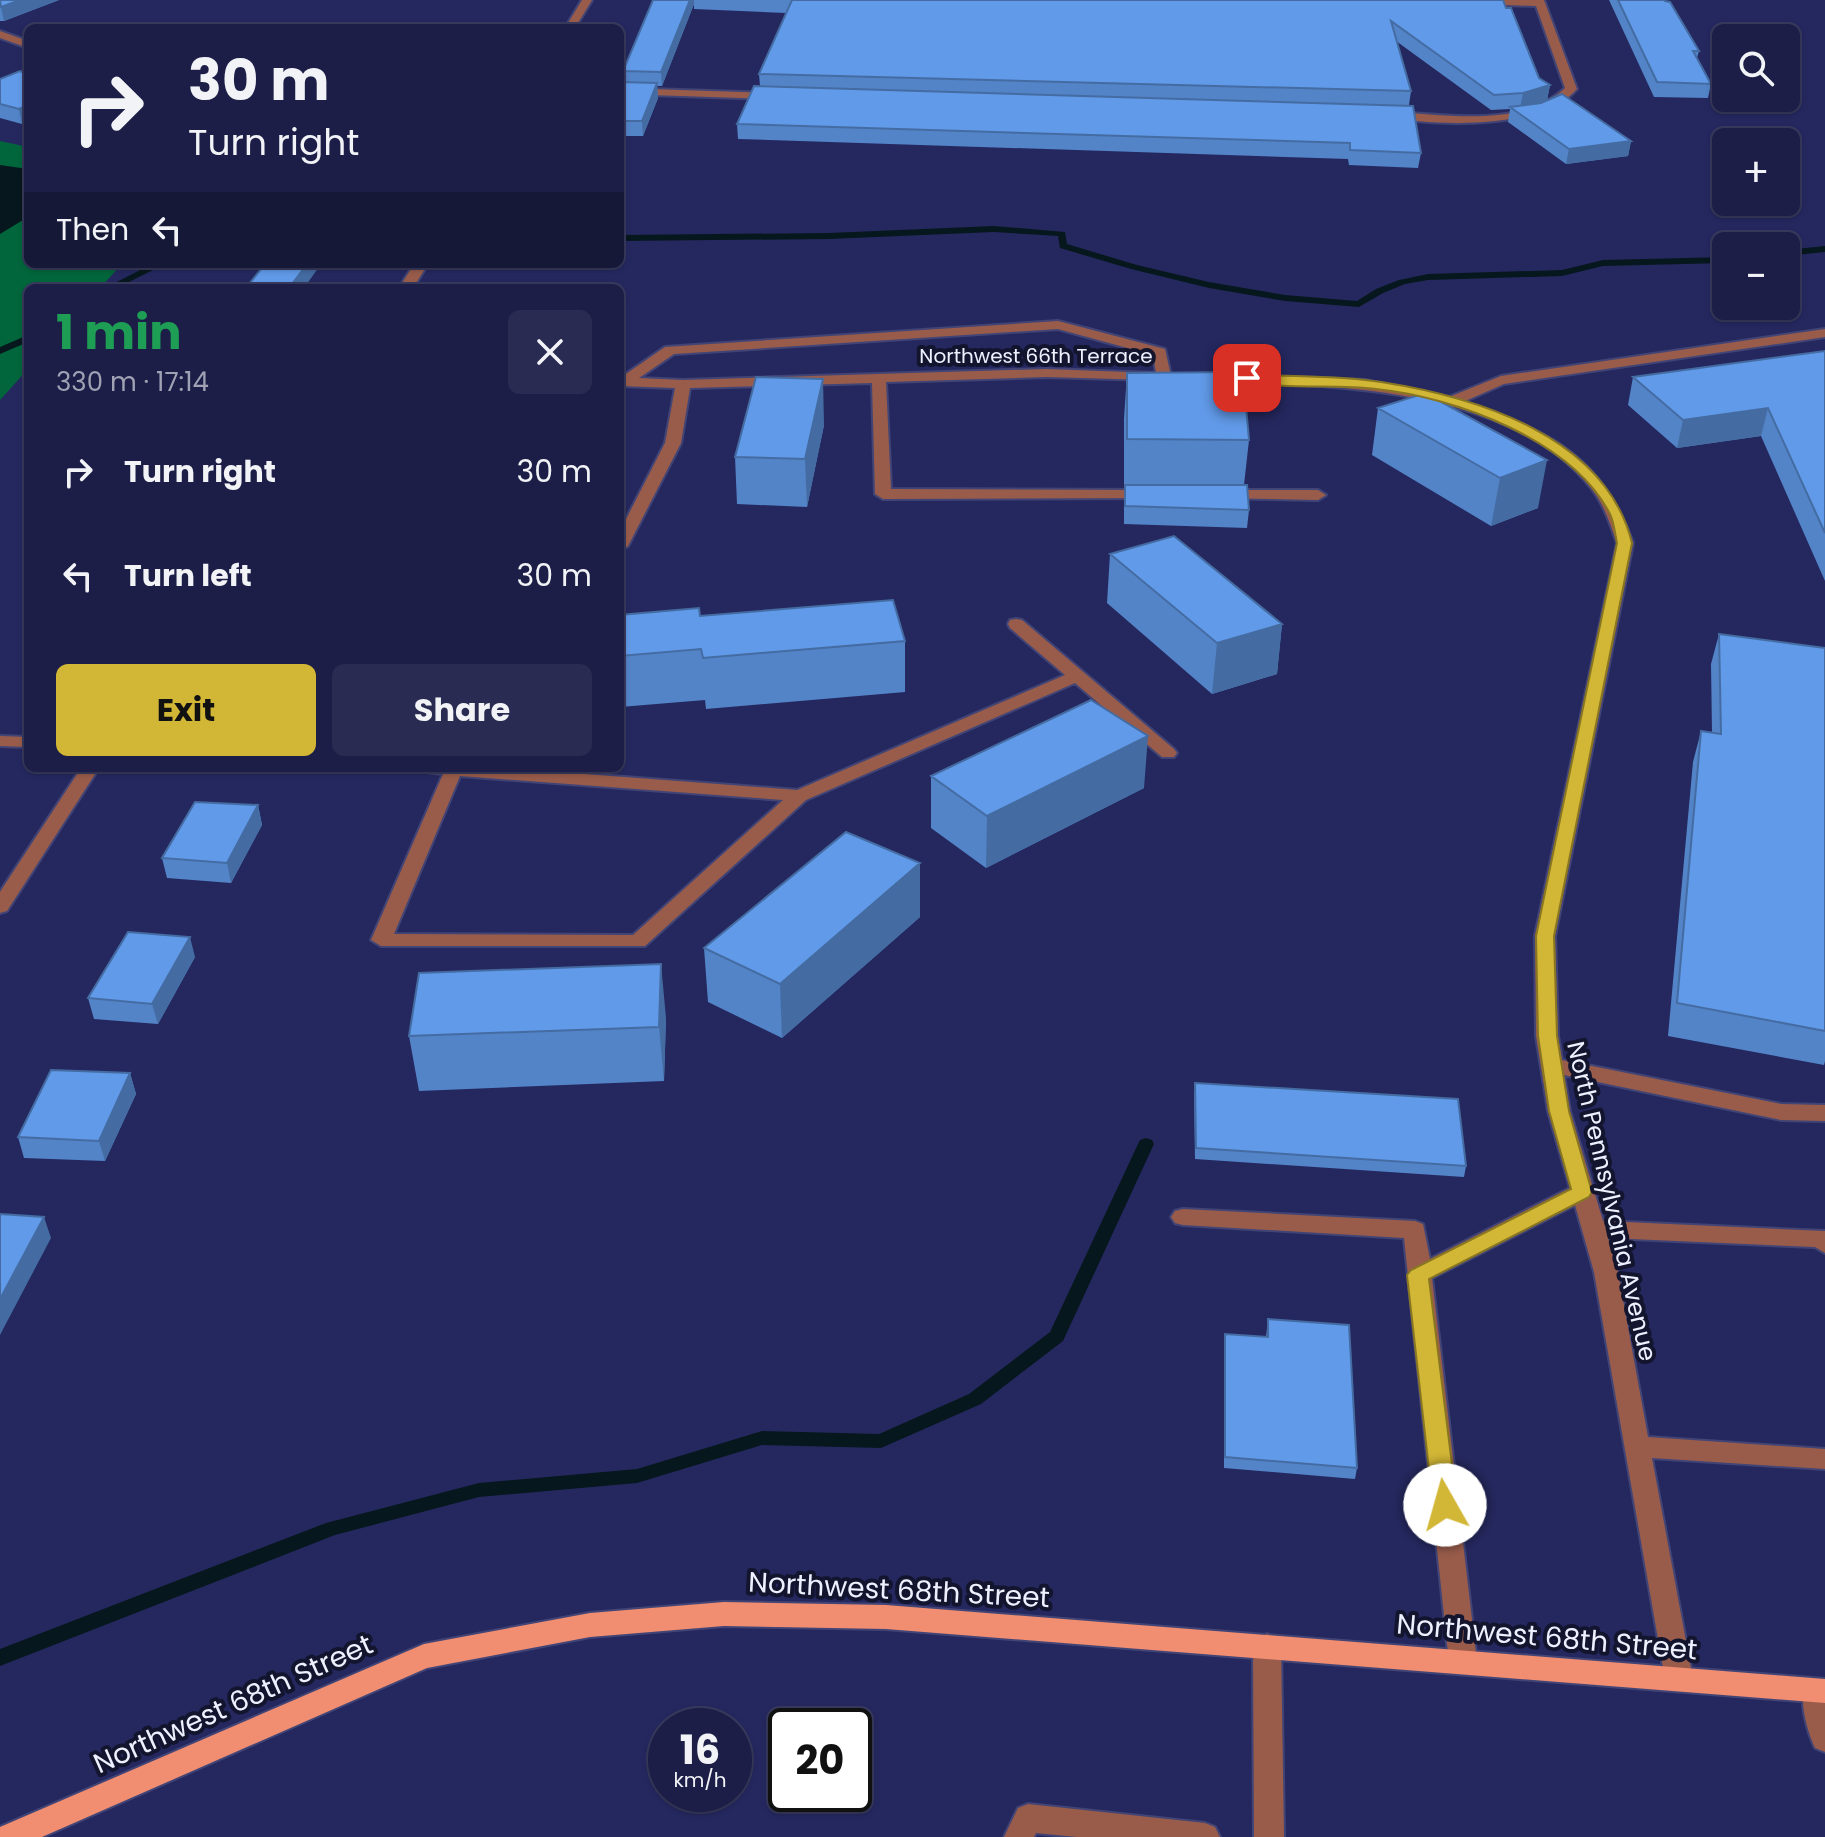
<!DOCTYPE html>
<html lang="en">
<head>
<meta charset="utf-8">
<style>
	:root { --surface:#1c1e47; --page:#292b52; --text:#f1f3f6; --muted:#a0a2b4; --line:#3a3c60; --accent:#d2b635 }
	body { margin:0; font-family:Poppins,sans-serif; background:var(--page); color:var(--text); height:100vh; display:flex; flex-direction:column; font-size:30px; white-space:nowrap }
	* { box-sizing:border-box; margin:0 }
	p { font-size:26px; color:var(--muted) }
	.icon { flex:none; width:44px; height:44px; fill:none; stroke:currentColor; stroke-width:2; stroke-linecap:round; stroke-linejoin:round }
	.map { position:relative; flex:1; overflow:hidden }
	.details { position:absolute; left:24px; top:284px; width:600px; height:488px; display:flex; flex-direction:column; background:var(--surface); border-radius:12px; box-shadow:0 2px 6px #0004,0 0 0 2px var(--line) }
	.details>* { flex:none }
	.guide { position:absolute; left:24px; top:24px; width:600px; height:244px; border-radius:12px; box-shadow:0 2px 6px #0004,0 0 0 2px var(--line); background:#1c1e47; color:var(--text); overflow:hidden }
	.controls { position:absolute; left:1712px; top:24px; display:grid; gap:16px }
	.controls a { display:grid; place-items:center; width:88px; height:88px; border-radius:12px; background:var(--surface); box-shadow:0 2px 6px #0004,0 0 0 2px var(--line); font-size:40px }
	.speed { position:absolute; left:648px; top:1708px; display:flex; gap:16px; font-size:40px; font-weight:700; text-align:center }
	.speed>* { display:grid; place-content:center; width:104px; height:104px; border-radius:50%; background:var(--surface); box-shadow:0 2px 6px #0004,0 0 0 2px var(--line); line-height:1 }
	.speed small { font-size:20px; font-weight:400 }
	.speed .limit { border:4px solid #111; border-radius:12px; background:#fff; color:#111 }
	.pin { position:absolute; display:grid; place-items:center; width:68px; height:68px; color:#fff; margin:-34px; border-radius:16px; box-shadow:0 4px 12px #0006 }
	.me { position:absolute; width:88px; margin:-44px; rotate:353deg; stroke-linejoin:round; filter:drop-shadow(0 0 6px #0008) }
	.turn { display:flex; align-items:center; gap:28px; height:168px; padding:0 32px; font-size:36px }
	.turn .icon { width:104px; height:104px; stroke-width:2.5 }
	.turn b { display:block; font-size:56px; line-height:68px }
	.then { display:flex; align-items:center; height:76px; padding:0 32px; background:#0003; gap:16px; font-size:30px }
	.round { display:grid; place-items:center; flex:none; width:84px; height:84px; border-radius:12px; background:var(--page) }
	.headline { display:flex; align-items:center; justify-content:space-between; height:136px; padding:0 32px }
	h1 { font-size:48px; font-weight:700; line-height:60px; color:#1e9e55 }
	.primary-button { display:flex; gap:16px; margin-top:auto; padding:16px 32px }
	.primary-button a { flex:1; height:92px; border-radius:12px; background:var(--accent); color:#111; font-size:32px; font-weight:700; line-height:92px; text-align:center }
	.primary-button a+a { background:var(--page); color:var(--text) }
	ul { padding:0; list-style:none }
	li { display:flex; align-items:center; gap:24px; height:104px; padding:0 32px }
	li div { flex:1 }
	li b { display:block; font-size:30px }
	li em { font-style:normal }
	.map>svg:first-child { display:block }
	.green { fill:#01663b }
	.water { fill:#06181d }
	.lines { fill:none; stroke-linecap:round; stroke-linejoin:round }
	.stream { fill:#06181d; fill-rule:evenodd }
	.minor-casing { stroke:#414475; stroke-width:4 }
	.major-casing { stroke:#414475; stroke-width:4 }
	.minor { fill:#995c4b; fill-rule:evenodd }
	.major { fill:#f18d71; fill-rule:evenodd }
	.wall { fill:#5384c8 }
	.shaded-wall { fill:#446ca2 }
	.building { fill:#619ae8; stroke:#446ca2; stroke-width:2 }
	.route { fill:#d2b635; stroke:#887622; stroke-width:2 }
	.labels { text-anchor:middle; dominant-baseline:central; stroke-width:8; stroke-linejoin:round; paint-order:stroke }
	.far-street-label { font-size:20px; fill:#edf0fe; stroke:#12152d }
	.street-label { font-size:24px; fill:#edf0fe; stroke:#12152d }
	.near-street-label { font-size:28px; fill:#edf0fe; stroke:#12152d }
</style>
</head>
<body>
<div class="map">
<svg width="1825" height="1837" viewBox="0 0 1825 1837">
	<rect width="100%" height="100%" fill="#25285f"/>
	<path class="green" d="M0 141 28 147V264H122L100 288H28V369L0 400Z"/>
	<path class="water" d="M0 165 28 169V217L0 234Z"/>
	<g class="lines">
		<path class="stream" d="M994 226 1065 232 1067 244 1137 265 1209 282 1285 295 1357 301 1376 289 1399 280 1428 274 1562 270 1603 260 1726 257V263L1603 266 1562 276 1428 280 1405 284 1383 293 1359 307 1285 301 1209 288 1131 269 1060 248 1058 236 994 232 829 239 620 241V235L829 233Z
			M1825 246V252L1786 256V250Z
			M152 264H175L157 268 117 288H105Z
			M28 335V342L0 354V347Z
			M1146 1138 1152 1140 1154 1144 1063 1341 981 1404 881 1448 762 1445 637 1483 479 1497 335 1535 0 1666V1649L326 1523 479 1483 637 1469 762 1431 879 1434 969 1394 1050 1332 1138 1144 1140 1140Z"/>
		<g class="minor-casing">
			<path id="minor" d="M582 0H592L575 28H565Z
				M1437 0H1544L1577 89C1542 130 1437 126 1387 117L1385 115 1391 112C1444 114 1523 129 1565 88L1536 6 1442 3Z
				M0 31 28 41V48L0 38Z
				M620 88 775 93 781 96 775 99 620 94Z
				M414 264H428L413 288H399Z
				M1058 321 1165 349 1171 376 1164 380 1158 378 1152 380 1046 377 886 382 891 489 1150 490 1158 495 1155 498 883 499 875 494 872 383 690 388 681 443 628 546 620 551V531L665 443 675 388 620 386V378L665 347ZM1058 329 1153 355 1156 373 1046 369 683 380 639 378 674 354Z
				M1825 329V337L1504 384 1463 402C1547 430 1602 455 1633 543L1555 936 1558 1036 1562 1060 1781 1104 1825 1105V1121L1781 1120 1564 1075 1570 1111 1603 1221 1825 1231V1253L1815 1247 1608 1238 1618 1272 1648 1437 1825 1449V1469L1652 1458 1693 1679 1689 1688 1679 1691 1669 1688 1665 1679 1594 1272 1575 1205 1432 1278 1477 1662 1473 1671 1463 1674 1453 1671 1449 1662 1404 1238 1183 1225 1175 1223 1171 1217 1175 1211 1183 1209 1415 1221 1423 1224 1430 1259 1570 1188 1548 1111 1536 1036 1535 936 1617 543C1610 524 1604 504 1591 488 1512 388 1336 385 1220 382L1213 378 1220 374 1365 380 1449 397 1501 376Z
				M1222 490H1318L1326 495 1318 500 1217 498 1214 495Z
				M1016 619 1022 620 1174 749 1177 753 1174 757H1162L1075 683 806 800 645 946H381L371 940 443 774 426 772 424 768H505L797 790 1065 675 1010 628 1008 624 1010 620ZM460 776 783 800 633 935 394 934Z
				M0 736 28 737V747L0 746Z
				M81 768H99L7 911 0 913V892Z
				M1267 1634 1277 1638 1281 1646 1284 1837H1254L1253 1646 1257 1638Z
				M1816 1679 1825 1682V1752L1815 1748C1807 1731 1798 1699 1806 1682Z
				M1028 1804 1205 1823 1215 1827 1220 1837H1077L1036 1833 1034 1837H1004L1018 1808Z"/>
		</g>
		<g class="major-casing">
			<path id="major" d="M724 1602 886 1605 1825 1679V1703L886 1629 724 1626 590 1637 427 1668 42 1837H0V1827L424 1644 590 1613Z"/>
		</g>
		<use href="#minor" class="minor"/>
		<use href="#major" class="major"/>
	</g>
	<path class="wall" d="M0 0H59L4 21H0Z
		M653 0H1503L1506 8 1539 78 1550 85 1547 100 1535 104 1631 141 1628 156 1566 164 1508 122 1510 109 1491 110 1396 41 1411 91 1409 105 1421 153 1418 168 1349 165 1348 159 738 139 737 124 760 86 759 74 786 13 694 9V4L662 86H657L658 98 643 136H620V82H624L623 71Z
		M1609 0H1664L1699 51 1697 58 1711 84 1708 98 1654 97Z
		M28 75V122L22 124 0 118V79Z
		M1825 351V581L1761 436 1677 448 1628 405 1633 377Z
		M1127 373 1249 440 1244 485 1249 510 1247 528 1124 524V419Z
		M1425 393 1538 508 1491 526 1372 455 1378 408Z
		M824 425 807 507 737 504 735 457Z
		M1110 554 1282 624 1277 674 1212 694 1107 603Z
		M620 615 905 641V692L706 709 705 700 620 707Z
		M1719 634 1825 648V1061L1824 1065 1668 1036 1693 762 1701 731 1712 733 1711 664Z
		M931 776 1144 788 986 868 931 828Z
		M258 805 262 825 231 883 167 878 162 858Z
		M920 863V917L782 1038 708 1002 704 948Z
		M195 957 158 1024 94 1019 88 998Z
		M666 1018 664 1081 419 1091 409 1036Z
		M130 1073 136 1094 105 1161 24 1158 18 1137Z
		M1195 1083 1466 1166 1464 1177 1195 1159 1194 1094Z
		M1268 1319 1357 1468 1355 1479 1224 1468V1345L1225 1334 1266 1337Z"/>
	<path class="shaded-wall" d="M20 0H59L4 21 1 7Z
		M690 0H694V4L662 86 661 72Z
		M657 83 658 98 643 136 642 121Z
		M1550 85 1547 100 1520 108 1523 93Z
		M28 105V122L22 124 19 109Z
		M1631 141 1628 156 1566 164 1569 149Z
		M307 264H321L304 288H289Z
		M823 379 824 425 807 507 805 459Z
		M1768 408 1761 436 1677 448 1683 420Z
		M1547 460 1538 508 1491 526 1500 478Z
		M1282 624 1277 674 1212 694 1217 643Z
		M1148 736 1144 788 986 868 987 816Z
		M258 805 262 825 231 883 227 863Z
		M920 863V917L782 1038 780 984Z
		M190 937 195 957 158 1024 152 1004Z
		M661 964 666 1018 664 1081 659 1027Z
		M130 1073 136 1094 105 1161 99 1141Z
		M44 1217 51 1238 0 1335V1299Z"/>
	<path class="building" d="M0 0H20L1 7Z
		M653 0H690L661 72 623 71Z
		M792 0H1503L1506 8H1511L1539 78 1550 85 1523 93 1494 95 1391 21 1411 91 759 74Z
		M1618 0H1664L1665 1 1670 2 1699 51H1693L1711 84 1657 82Z
		M20 71 28 75V105L19 109 0 104V79Z
		M620 82 657 83 642 121H620Z
		M754 86 1413 106 1421 153 1350 150V143L737 124Z
		M1562 94 1631 141 1569 149 1510 107 1541 103Z
		M265 264H307L289 288H246Z
		M1825 351V533L1768 408 1683 420 1633 377Z
		M1243 372 1249 440 1127 439V373Z
		M756 377 823 379 805 459 735 457Z
		M1425 393 1547 460 1500 478 1378 408Z
		M1125 485H1247L1249 510 1125 506Z
		M1174 536 1282 624 1217 643 1110 554Z
		M893 600 905 641 703 658 701 649 620 656V615L699 608 700 616Z
		M1719 634 1825 648V1031L1677 1003 1701 731 1721 734Z
		M1091 700 1148 736 987 816 931 776Z
		M195 802 258 805 227 863 162 858Z
		M846 832 920 863 780 984 704 948Z
		M128 932 190 937 152 1004 88 998Z
		M661 964 659 1027 409 1036 419 973Z
		M51 1070 130 1073 99 1141 18 1137Z
		M1195 1083 1458 1099 1466 1166 1196 1148Z
		M0 1214 44 1217 0 1299Z
		M1268 1319 1349 1325 1357 1468 1225 1457V1334L1268 1337Z"/>
	<path class="route" d="M1247 374C1291 377 1338 375 1381 382 1478 397 1606 437 1632 543L1554 936 1557 1036 1569 1111 1592 1192 1589 1197 1429 1279 1457 1505 1453 1512 1445 1515 1436 1512 1433 1505 1407 1275 1411 1270 1571 1189 1549 1111 1538 1036 1536 936 1617 543C1615 534 1614 522 1610 514 1572 440 1455 397 1376 389 1333 384 1286 390 1243 381V375Z"/>
	<g class="labels">
		<g class="far-street-label">
			<text x="1036" y="356">Northwest 66th Terrace</text>
		</g>
		<g class="street-label">
			<text transform="translate(1612 1201) rotate(77)">North Pennsylvania Avenue</text>
		</g>
		<g class="near-street-label">
			<text transform="translate(899 1590) rotate(3)">Northwest 68th Street</text>
			<text transform="translate(1547 1637) rotate(5)">Northwest 68th Street</text>
			<text transform="translate(233 1704) rotate(-24)">Northwest 68th Street</text>
		</g>
	</g>
</svg>
<div class="controls">
<a><svg class="icon" aria-label="search" viewBox="0 0 24 24"><circle cx="10" cy="10" r="6"/><path d="M15 15l6 6"/></svg></a>
<a>+</a>
<a>−</a>
</div>
<div class="speed"><div>16<small>km/h</small></div><div class="limit">20</div></div>
<div class="pin" style="left:1247px;top:378px;background:#d93025"><svg class="icon" aria-label="arrive" viewBox="0 0 24 24"><path d="M6 21V4h12l-3 4 3 4H6"/></svg></div>
<svg class="me" style="left:1445px;top:1505px" viewBox="-20 -20 40 40"><circle r="19" fill="#fff"/><path d="M0-13L10 11 0 6-10 11z" fill="#d2b635"/></svg>
<div class="guide">
<div class="turn"><svg class="icon" aria-label="right" viewBox="0 0 24 24"><path d="M7 20v-9h11M14 6l5 5-5 5"/></svg><div><b>30 m</b>Turn right</div></div>
<div class="then">Then<svg class="icon" aria-label="left" viewBox="0 0 24 24"><path d="M17 20v-9H6M10 6l-5 5 5 5"/></svg></div>
</div>
<section class="details">
<div class="headline"><div><h1>1 min</h1><p>330 m · 17:14</p></div><a class="round"><svg class="icon" aria-label="close" viewBox="0 0 24 24"><path d="M6 6l12 12M18 6L6 18"/></svg></a></div>
<ul>
<li><svg class="icon" aria-label="right" viewBox="0 0 24 24"><path d="M7 20v-9h11M14 6l5 5-5 5"/></svg><div><b>Turn right</b></div><em>30 m</em></li>
<li><svg class="icon" aria-label="left" viewBox="0 0 24 24"><path d="M17 20v-9H6M10 6l-5 5 5 5"/></svg><div><b>Turn left</b></div><em>30 m</em></li>
</ul>
<div class="primary-button"><a>Exit</a><a>Share</a></div>
</section>
</div>
</body>
</html>
